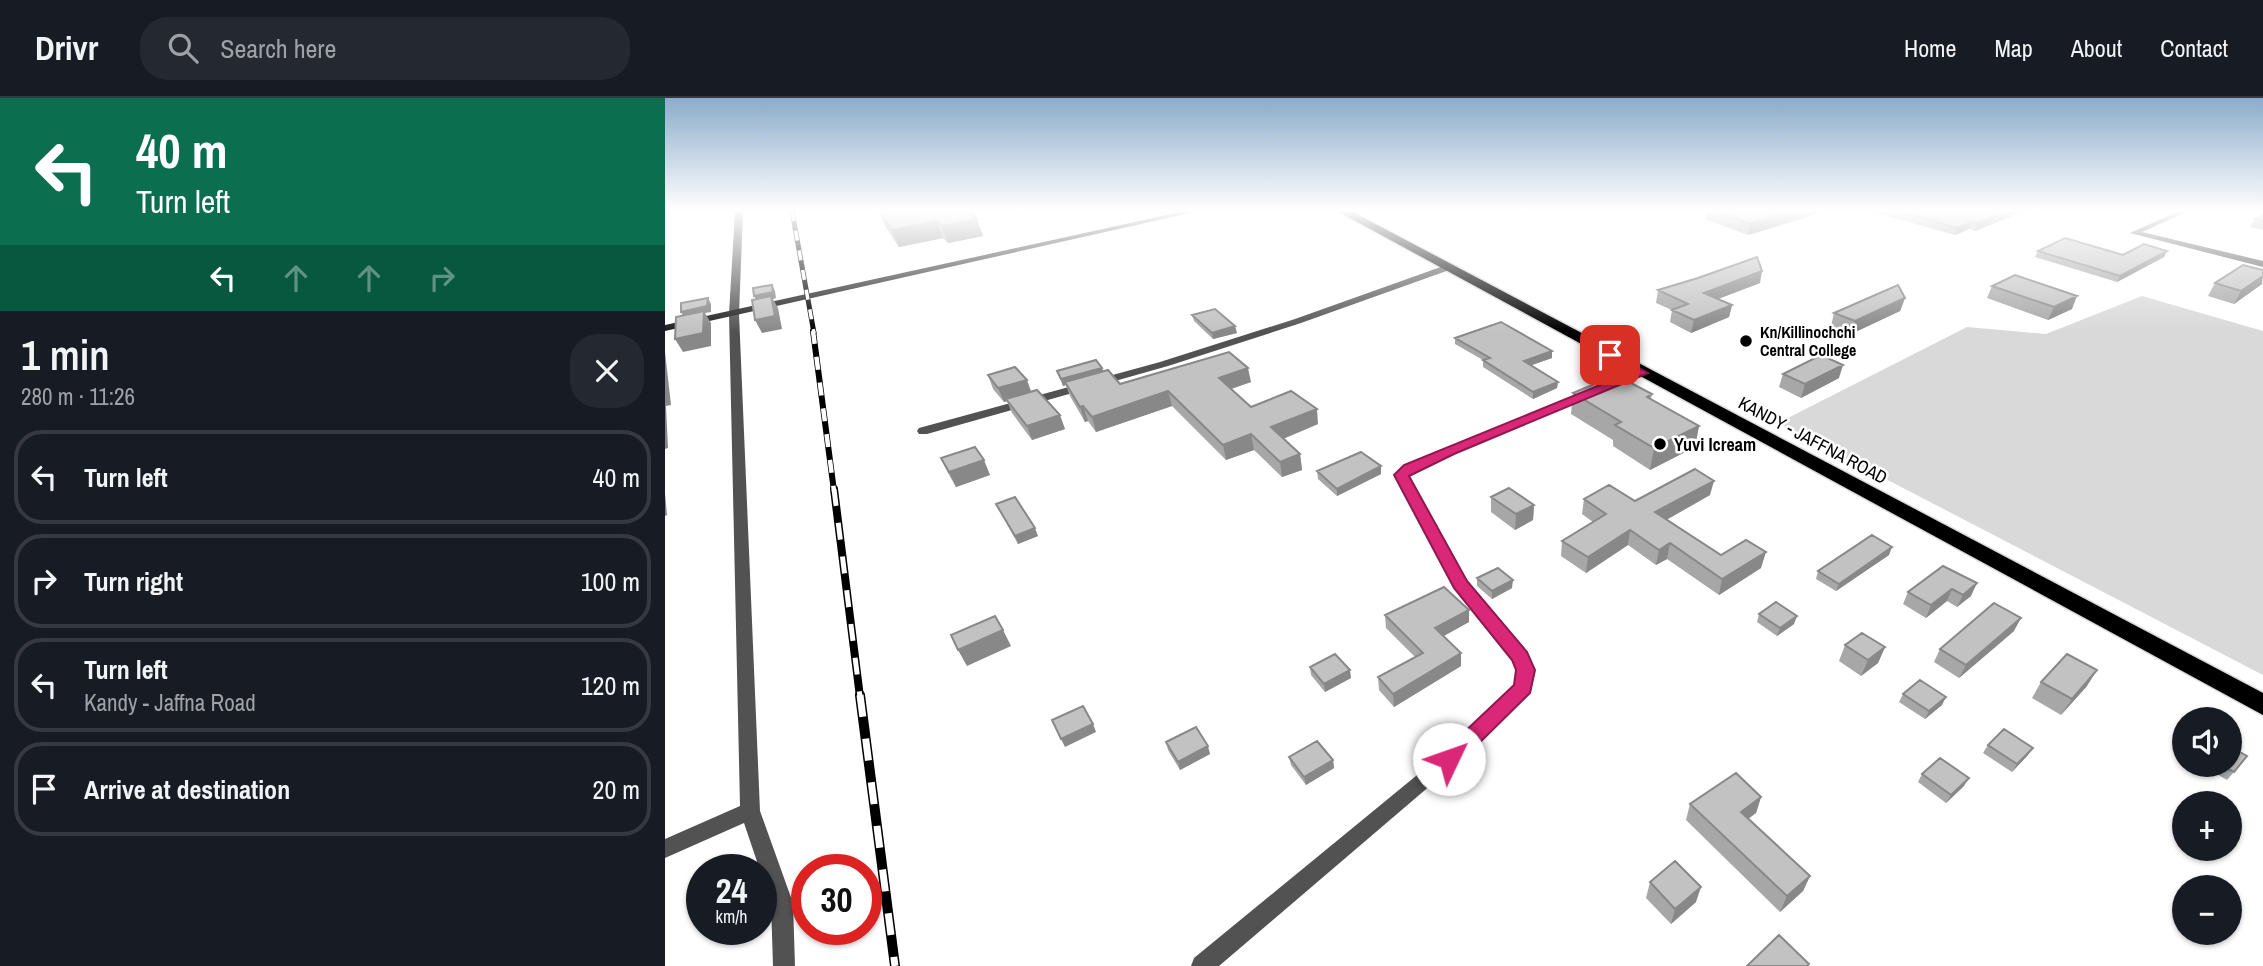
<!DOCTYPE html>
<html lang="en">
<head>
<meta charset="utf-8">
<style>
	:root { --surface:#171b24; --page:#242831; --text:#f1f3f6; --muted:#9ea1a6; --line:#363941 }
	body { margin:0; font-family:"Archivo Narrow",sans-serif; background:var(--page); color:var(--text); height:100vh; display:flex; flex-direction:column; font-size:26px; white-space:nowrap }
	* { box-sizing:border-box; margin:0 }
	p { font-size:23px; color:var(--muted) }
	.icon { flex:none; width:38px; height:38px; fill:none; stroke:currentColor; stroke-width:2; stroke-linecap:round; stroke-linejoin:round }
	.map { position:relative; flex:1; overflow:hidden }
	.details { display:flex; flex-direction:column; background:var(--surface); width:665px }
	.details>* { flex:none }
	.top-card { background:#0b6e4f; color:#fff; overflow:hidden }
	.fabs { position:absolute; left:1507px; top:609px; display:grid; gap:14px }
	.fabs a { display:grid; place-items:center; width:70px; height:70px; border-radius:50%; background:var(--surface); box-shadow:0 2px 5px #0004; font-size:35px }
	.speed { position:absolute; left:21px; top:756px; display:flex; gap:14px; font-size:35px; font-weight:700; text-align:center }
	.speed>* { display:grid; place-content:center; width:91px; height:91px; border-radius:50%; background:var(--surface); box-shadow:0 2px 5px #0004; line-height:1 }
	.speed small { font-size:18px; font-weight:400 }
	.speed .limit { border:10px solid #d22; background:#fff; color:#111 }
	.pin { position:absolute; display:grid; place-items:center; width:60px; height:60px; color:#fff; margin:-30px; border-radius:14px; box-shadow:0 4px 10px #0006 }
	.me { position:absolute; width:77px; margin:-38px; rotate:48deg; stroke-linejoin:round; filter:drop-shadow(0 0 5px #0008) }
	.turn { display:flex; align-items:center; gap:24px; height:147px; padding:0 21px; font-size:32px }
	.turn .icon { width:91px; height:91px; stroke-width:2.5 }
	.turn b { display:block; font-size:49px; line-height:60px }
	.lanes { display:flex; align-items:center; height:66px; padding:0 21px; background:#0003; justify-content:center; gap:35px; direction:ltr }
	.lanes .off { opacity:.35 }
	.round { display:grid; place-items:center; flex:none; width:74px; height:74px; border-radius:28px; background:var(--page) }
	.overview { display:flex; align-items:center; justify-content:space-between; height:119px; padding:0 21px }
	h1 { font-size:42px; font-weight:600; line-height:52px }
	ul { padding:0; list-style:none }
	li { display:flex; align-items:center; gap:21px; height:94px; margin:0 14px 10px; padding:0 7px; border:4px solid var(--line); border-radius:28px }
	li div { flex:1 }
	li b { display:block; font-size:26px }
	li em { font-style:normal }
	header { display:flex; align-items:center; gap:42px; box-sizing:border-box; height:98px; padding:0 35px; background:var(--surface); border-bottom:2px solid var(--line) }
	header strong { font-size:33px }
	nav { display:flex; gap:38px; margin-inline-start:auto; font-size:24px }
	.search { width:490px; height:63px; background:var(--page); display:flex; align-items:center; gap:18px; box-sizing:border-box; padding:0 24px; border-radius:28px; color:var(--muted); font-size:26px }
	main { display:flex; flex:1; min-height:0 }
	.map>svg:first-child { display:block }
	.green { fill:#d9d9d9 }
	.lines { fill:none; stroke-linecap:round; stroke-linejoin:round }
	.highway-casing { stroke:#dbdbdb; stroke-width:3 }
	.street { fill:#525252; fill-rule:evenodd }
	.secondary { fill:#1f1f1f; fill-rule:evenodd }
	.highway { fill:#000; fill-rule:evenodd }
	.rail-far3-casing { stroke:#000; stroke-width:5 }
	.rail-far2-casing { stroke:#000; stroke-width:6 }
	.rail-far1-casing { stroke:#000; stroke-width:8 }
	.rail-casing { stroke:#000; stroke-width:10 }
	.rail-far3 { stroke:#fff; stroke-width:3.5; stroke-dasharray:10; stroke-linecap:butt }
	.rail-far2 { stroke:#fff; stroke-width:4.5; stroke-dasharray:13; stroke-linecap:butt }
	.rail-far1 { stroke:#fff; stroke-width:5; stroke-dasharray:17; stroke-linecap:butt }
	.rail { stroke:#fff; stroke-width:7; stroke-dasharray:22; stroke-linecap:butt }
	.wall { fill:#a7a7a7 }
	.shaded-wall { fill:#888 }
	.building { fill:#c2c2c2; stroke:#888; stroke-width:2 }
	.route { fill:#db2777; stroke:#8e194d; stroke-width:2 }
	.poi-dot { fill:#000; stroke:#fff; stroke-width:2.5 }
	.labels { text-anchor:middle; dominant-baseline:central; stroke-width:5; stroke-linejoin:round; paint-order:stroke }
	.far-poi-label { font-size:16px; font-weight:bold; fill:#000; stroke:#fff; text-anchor:start }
	.street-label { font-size:18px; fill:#000; stroke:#fff }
	.poi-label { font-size:18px; font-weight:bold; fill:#000; stroke:#fff; text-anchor:start }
</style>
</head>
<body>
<header>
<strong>Drivr</strong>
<div class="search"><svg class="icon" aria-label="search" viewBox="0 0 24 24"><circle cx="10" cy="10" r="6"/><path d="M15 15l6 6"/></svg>Search here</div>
<nav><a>Home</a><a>Map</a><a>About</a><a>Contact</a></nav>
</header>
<main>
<section class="details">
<div class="top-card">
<div class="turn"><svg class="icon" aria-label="left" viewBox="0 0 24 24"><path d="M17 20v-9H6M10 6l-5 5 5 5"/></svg><div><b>40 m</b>Turn left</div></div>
<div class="lanes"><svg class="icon" aria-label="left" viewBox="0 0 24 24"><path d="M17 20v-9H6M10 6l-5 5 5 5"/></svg><svg class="icon off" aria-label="ahead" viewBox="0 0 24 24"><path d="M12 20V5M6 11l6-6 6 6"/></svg><svg class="icon off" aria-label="ahead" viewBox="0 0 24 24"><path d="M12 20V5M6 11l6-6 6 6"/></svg><svg class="icon off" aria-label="right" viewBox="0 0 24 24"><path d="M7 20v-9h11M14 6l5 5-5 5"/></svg></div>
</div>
<div class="overview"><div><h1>1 min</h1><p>280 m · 11:26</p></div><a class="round"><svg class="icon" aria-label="close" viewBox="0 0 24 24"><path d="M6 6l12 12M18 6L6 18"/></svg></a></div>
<ul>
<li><svg class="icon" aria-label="left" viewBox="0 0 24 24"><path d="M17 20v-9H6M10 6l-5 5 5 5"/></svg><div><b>Turn left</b></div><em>40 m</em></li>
<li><svg class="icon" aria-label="right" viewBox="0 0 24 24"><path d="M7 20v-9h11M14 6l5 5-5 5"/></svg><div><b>Turn right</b></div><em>100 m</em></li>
<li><svg class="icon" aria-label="left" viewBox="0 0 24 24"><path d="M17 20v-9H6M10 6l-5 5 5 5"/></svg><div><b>Turn left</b><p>Kandy - Jaffna Road</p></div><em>120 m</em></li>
<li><svg class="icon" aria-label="arrive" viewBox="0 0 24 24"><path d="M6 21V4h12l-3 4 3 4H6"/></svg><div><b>Arrive at destination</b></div><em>20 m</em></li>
</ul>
</section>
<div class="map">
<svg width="1598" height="868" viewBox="0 0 1598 868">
	<rect width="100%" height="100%" fill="#fff"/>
	<path class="green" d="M1477 198 1598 233V577L1113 325 1302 229 1381 236Z"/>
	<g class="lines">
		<g class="highway-casing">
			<path id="highway" d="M672 113H686L1598 595V617Z"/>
		</g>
		<path class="street" d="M70 113H78L74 216 95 713 128 805 130 868H108L106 805 79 725 0 760V741L75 708 64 216Z
			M1514 113H1524L1477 134 1598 163V169L1465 135Z
			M784 166 788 169 787 171 636 225 503 268 262 336H254L252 333 254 330 495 264 630 221Z
			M977 272 981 273V277L942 291 936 288Z
			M924 292 930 295 928 297 749 373 743 378 801 483 863 559 869 572 864 595 808 651 554 868H526L529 860 796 641 850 587 853 572 848 562 790 490 730 377 739 367Z"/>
		<path class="secondary" d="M520 113H534L0 233V227Z"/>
		<use href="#highway" class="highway"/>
		<g class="rail-far3-casing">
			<path id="rail-far3" d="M127 113 149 235"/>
		</g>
		<g class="rail-far2-casing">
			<path id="rail-far2" d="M148 233 169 393"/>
		</g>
		<g class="rail-far1-casing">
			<path id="rail-far1" d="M169 391 195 599"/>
		</g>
		<g class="rail-casing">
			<path id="rail" d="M195 597 230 868"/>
		</g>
		<use href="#rail-far3" class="rail-far3"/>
		<use href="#rail-far2" class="rail-far2"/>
		<use href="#rail-far1" class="rail-far1"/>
		<use href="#rail" class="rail"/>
	</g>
	<path class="wall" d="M214 113H305L318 138 283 145 278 140 234 149 220 128Z
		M1042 113H1153L1152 116 1083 137 1040 121Z
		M1205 113H1359L1310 133 1304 131 1290 137Z
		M1598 117V132L1585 129 1590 121Z
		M1373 153 1458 157 1499 159 1452 184 1370 159Z
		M1095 185 1053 201 1067 207 1064 219 1026 235 1005 224 1007 212 991 205 993 192Z
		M1550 185 1597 186 1569 206 1543 198Z
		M1327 188 1407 211 1383 222 1322 200Z
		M1240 200 1235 213 1186 236 1166 228 1169 215Z
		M527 217 572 235 548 241 529 223Z
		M790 240 887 260 866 267 893 284 892 290 868 301 818 269V262L790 246Z
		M437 270 438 273 455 286 586 284 566 291 586 309 653 326 618 341 635 356 637 372 617 379 589 352 561 362 507 308 431 334 423 323 420 324 405 298 401 287 398 288 392 273Z
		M1118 276 1174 280 1136 300 1114 289Z
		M323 277 367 294 400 331 367 342 347 315 342 303 339 304 328 291Z
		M908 295 987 296 986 301 1034 328 1030 349 985 372 948 348V342L906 316Z
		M276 360 325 377 291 389 283 375Z
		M716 368V376L672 398 653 381 652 373Z
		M1045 397 1001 422 1056 457 1096 470 1054 497 1002 461 991 467 963 447 921 475 896 458 897 443 928 424 917 416 919 401 970 403Z
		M826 399 869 407 868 422 850 432 826 414Z
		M331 406 373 438 353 446Z
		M1224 457 1171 493 1151 481 1153 473Z
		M1278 468 1306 498 1292 509 1282 503 1261 520 1238 506 1243 494Z
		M812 480 847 490 827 501 812 488Z
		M1094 516 1129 526 1112 538 1092 524Z
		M720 517 804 524 778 538 796 568 729 609 714 592 713 579 750 559 721 530Z
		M1349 533 1294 580 1269 564 1275 551Z
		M1180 547 1220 549 1213 565 1196 578 1174 563Z
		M645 569 686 580 660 594 646 577Z
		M1376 584 1422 588 1396 617 1367 600Z
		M1238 596 1277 607 1260 621 1234 604Z
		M501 644 545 656 515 672 503 652Z
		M1323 647 1368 650 1362 658 1347 674 1318 655Z
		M624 659 668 662 669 670 641 687 626 667Z
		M1536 667H1564L1569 674 1562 682Z
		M1257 676 1299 688 1281 705 1253 684Z
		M1096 699 1091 715 1083 721 1145 778 1138 793 1115 814 1021 722 1025 706Z
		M985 784 1031 804 1006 826 981 800Z"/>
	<path class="shaded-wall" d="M1129 113H1153L1152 116 1083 137 1085 126Z
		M1344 113H1359L1310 133 1313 125Z
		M312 121 318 138 283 145 277 128Z
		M272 123 278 140 234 149 227 132Z
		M1307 124 1304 131 1290 137 1292 130Z
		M1502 153 1499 159 1452 184 1455 178Z
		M1097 173 1095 185 1037 207 1039 195Z
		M1598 178 1597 186 1569 206 1576 193Z
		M107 187 110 193 111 200 108 201 113 210 117 231 97 235 90 222 93 204 89 198Z
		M1412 198 1407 211 1383 222 1389 209Z
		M43 200 46 206V214L40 215 46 225V248L18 254 10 241 19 220 16 214Z
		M1240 200 1235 213 1186 236 1190 223Z
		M1067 207 1064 219 1026 235 1029 222Z
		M570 228 572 235 548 241 547 235Z
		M887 253V260L859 270V263Z
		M0 254 6 307 1 308 3 350 0 351Z
		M1178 267 1174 280 1136 300 1140 286Z
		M437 270 439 277 400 284 401 287 398 288 396 281Z
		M583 270 586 284 557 294 554 280Z
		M362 282 367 296 341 301 342 303 339 304 333 290Z
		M893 284 892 290 868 301V294Z
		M503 293 507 308 431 334 427 319Z
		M418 308 423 323 420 324 415 309Z
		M652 311 653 326 608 345 606 329Z
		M395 317 400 331 367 342 362 328Z
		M1034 328 1030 349 985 372 989 350Z
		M586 336 589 352 561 362 558 347Z
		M635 356 637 372 617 379 615 364Z
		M319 362 325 377 291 389 284 374Z
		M716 368V376L672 398V391Z
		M1049 383 1045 397 987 430 990 414Z
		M0 395 2 417 0 418Z
		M869 407 868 422 850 432 851 416Z
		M370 430 373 438 353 446 350 438Z
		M965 432 963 447 921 475 923 459Z
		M1005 445 1002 461 991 467 994 452Z
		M1227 449 1224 457 1171 493 1174 486Z
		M1101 454 1096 470 1054 497 1057 481Z
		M848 482 847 490 827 501V493Z
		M1312 485 1306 498 1292 509 1298 497Z
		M1287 491 1282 503 1261 520 1266 507Z
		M804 512V524L770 543V530Z
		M1132 518 1129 526 1112 538 1115 530Z
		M1356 520 1349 533 1294 580 1301 567Z
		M338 532 346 548 302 568 293 552Z
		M1220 549 1213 565 1196 578 1203 562Z
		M796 555V568L729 609 728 596Z
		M685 572 686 580 660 594 659 586Z
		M1432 572 1422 588 1396 617 1407 601Z
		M1281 599 1277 607 1260 621 1264 613Z
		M428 626 431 634 400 649 396 641Z
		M543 648 545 656 515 672 513 664Z
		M1368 650 1362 658 1347 674 1352 666Z
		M668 662 669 670 641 687 639 679Z
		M1304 680 1299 688 1281 705 1286 697Z
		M1096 699 1091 715 1070 730 1076 714Z
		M1145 778 1138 793 1115 814 1122 798Z
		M1036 789 1031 804 1006 826 1010 811Z"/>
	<path class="building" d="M214 113H305L312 121 277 128 272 123 227 132Z
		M1050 113H1129L1085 126Z
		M1234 113H1344L1313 125 1307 124 1292 130Z
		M1598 117V123L1590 121Z
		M1400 140 1458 157 1479 146 1502 153 1455 178 1373 153Z
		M1092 159 1097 173 1039 195 1067 207 1029 222 1007 212 1023 206 993 192 1033 180Z
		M1578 167 1598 172V178L1576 193 1550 185Z
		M1350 177 1412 198 1389 209 1327 188Z
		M107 187 108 194 89 198 88 190Z
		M1233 187 1240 200 1190 223 1169 215Z
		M106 198 110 218 90 222 87 202Z
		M43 200 42 208 16 214V205Z
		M550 211 570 228 547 235 527 217Z
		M39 213 38 235 10 241 11 219Z
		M836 224 887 253 859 263 893 284 868 294 818 262 825 260 790 240Z
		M564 254 583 270 554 280 586 309 626 293 652 311 606 329 635 356 615 364 586 336 558 347 503 293 427 319 418 308 415 309 400 284 443 272 455 286Z
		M1156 257 1178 267 1140 286 1118 276Z
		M431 262 437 270 396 281 392 273Z
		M350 269 362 282 333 290 323 277Z
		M951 277 987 296 982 299 1034 328 989 350 950 327 956 324 908 295Z
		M372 292 395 317 362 328 341 301Z
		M310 349 319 362 284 374 276 360Z
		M696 354 716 368 672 391 652 373Z
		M1030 371 1049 383 990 414 1056 457 1081 442 1101 454 1057 481 1005 445 994 452 965 432 923 459 897 443 941 416 919 401 944 387 970 403Z
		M844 390 869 407 851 416 826 399Z
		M350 399 370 430 350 438 331 406Z
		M1207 437 1227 449 1174 486 1153 473Z
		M1278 468 1312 485 1298 497 1287 491 1266 507 1243 494Z
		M833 470 848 482 827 493 812 480Z
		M779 489 804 512 770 530 796 555 728 596 713 579 758 555 720 517Z
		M1111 504 1132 518 1115 530 1094 516Z
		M1329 505 1356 520 1301 567 1275 551Z
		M330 518 338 532 293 552 286 537Z
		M1197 535 1220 549 1203 562 1180 547Z
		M670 556 685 572 659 586 645 569Z
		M1402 556 1432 572 1407 601 1376 584Z
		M1255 582 1281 599 1264 613 1238 596Z
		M418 608 428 626 396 641 387 622Z
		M531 629 543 648 513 664 501 644Z
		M1339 631 1368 650 1352 666 1323 647Z
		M652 643 668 662 639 679 624 659Z
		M1564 648 1582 658 1569 674 1556 667H1564Z
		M1275 660 1304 680 1286 697 1257 676Z
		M1071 675 1096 699 1076 714 1145 778 1122 798 1025 706Z
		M1010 763 1036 789 1010 811 985 784Z
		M1114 837 1144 866 1142 868H1082Z"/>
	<linearGradient id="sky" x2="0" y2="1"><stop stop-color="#8baccb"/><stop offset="0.48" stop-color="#fff"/><stop offset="1" stop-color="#fff" stop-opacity="0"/></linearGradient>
	<rect width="1598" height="234" fill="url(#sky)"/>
	<path class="route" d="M941 255H949L983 275 789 356 744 378 802 483 862 554 870 572 865 595 792 667 784 669 777 667 774 661 777 655 849 587 851 572 847 562 789 490 729 377 739 367 967 274 941 260Z"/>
	<g class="poi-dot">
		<circle cx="1081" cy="243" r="7"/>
		<circle cx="995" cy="346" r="7"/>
	</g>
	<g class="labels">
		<g class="far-poi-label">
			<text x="1095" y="234">Kn/Killinochchi<tspan x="1095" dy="18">Central College</tspan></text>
		</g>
		<g class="street-label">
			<text transform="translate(1148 342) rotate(28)">KANDY - JAFFNA ROAD</text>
		</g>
		<g class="poi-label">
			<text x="1009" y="346">Yuvi Icream</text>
		</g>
	</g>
</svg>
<div class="fabs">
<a><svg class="icon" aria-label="sound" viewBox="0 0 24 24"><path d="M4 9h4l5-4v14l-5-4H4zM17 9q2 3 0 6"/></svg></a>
<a>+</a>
<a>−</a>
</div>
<div class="speed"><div>24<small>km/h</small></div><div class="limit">30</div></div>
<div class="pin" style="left:945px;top:257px;background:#d93025"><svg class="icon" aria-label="arrive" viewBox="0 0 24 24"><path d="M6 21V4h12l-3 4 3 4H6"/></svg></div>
<svg class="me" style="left:784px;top:661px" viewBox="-20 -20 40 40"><circle r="19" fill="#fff"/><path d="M0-13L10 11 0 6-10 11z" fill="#db2777"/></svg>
</div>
</main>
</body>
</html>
